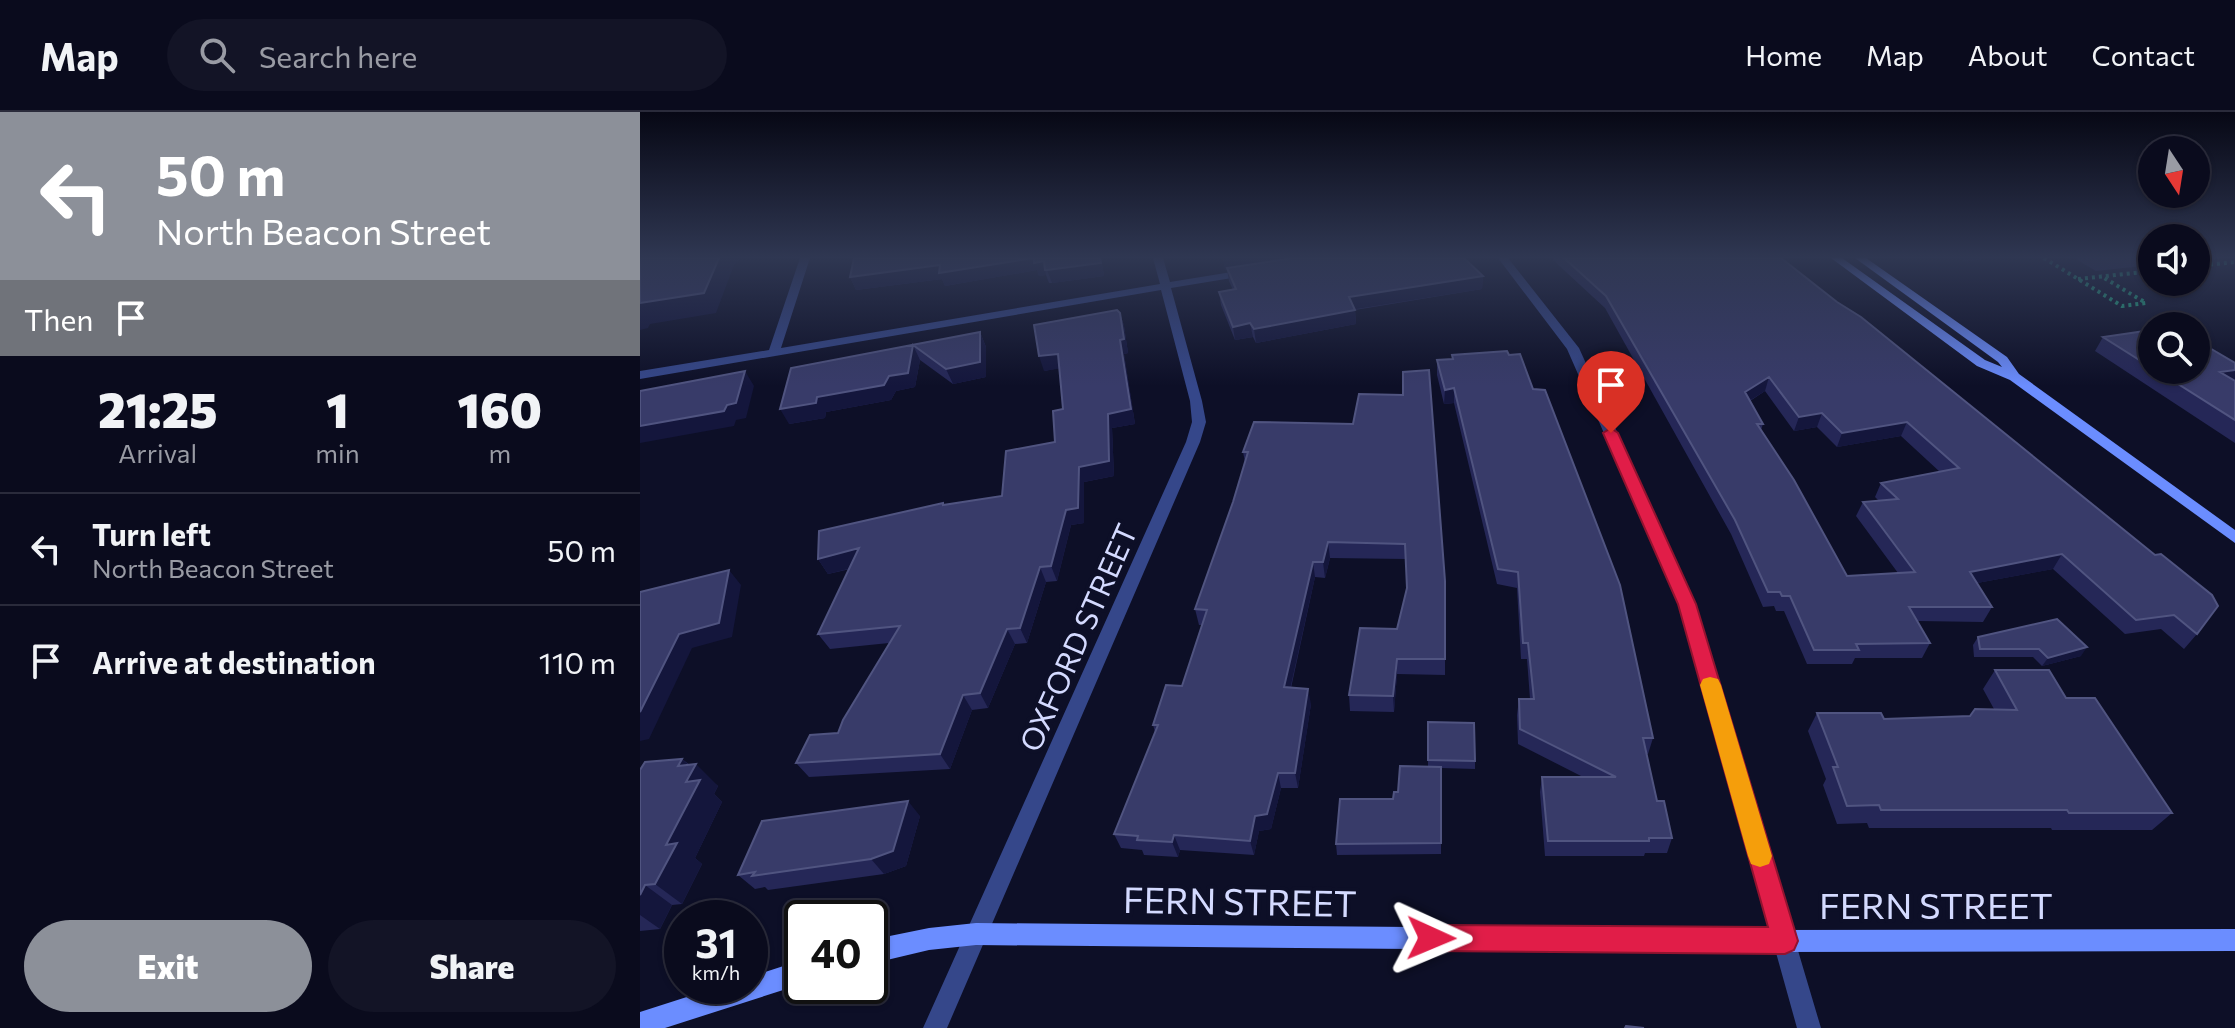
<!DOCTYPE html>
<html lang="en">
<head>
<meta charset="utf-8">
<style>
	:root { --surface:#0a0b1d; --page:#131426; --text:#f1f3f6; --muted:#999ba4; --line:#2a2b3b; --accent:#8c9099 }
	body { margin:0; font-family:Commissioner,sans-serif; background:var(--page); color:var(--text); height:100vh; display:flex; flex-direction:column; font-size:30px; white-space:nowrap }
	* { box-sizing:border-box; margin:0 }
	p { font-size:26px; color:var(--muted) }
	.icon { flex:none; width:44px; height:44px; fill:none; stroke:currentColor; stroke-width:2; stroke-linecap:round; stroke-linejoin:round }
	.map { position:relative; flex:1; overflow:hidden }
	.drawer { display:flex; flex-direction:column; background:var(--surface); width:640px }
	.drawer>* { flex:none }
	.guide { background:#8c9099; color:#fff; overflow:hidden }
	.needle { width:52px; rotate:168deg }
	.buttons { position:absolute; left:1498px; top:24px; display:grid; gap:16px }
	.buttons a { display:grid; place-items:center; width:72px; height:72px; border-radius:50%; background:var(--surface); box-shadow:0 2px 6px #0004,0 0 0 2px var(--line); font-size:40px }
	.speed { position:absolute; left:24px; top:788px; display:flex; gap:16px; font-size:40px; font-weight:700; text-align:center }
	.speed>* { display:grid; place-content:center; width:104px; height:104px; border-radius:50%; background:var(--surface); box-shadow:0 2px 6px #0004,0 0 0 2px var(--line); line-height:1 }
	.speed small { font-size:20px; font-weight:400 }
	.speed .limit { border:4px solid #111; border-radius:12px; background:#fff; color:#111 }
	.pin { position:absolute; display:grid; place-items:center; width:68px; height:68px; color:#fff; margin:-82px -34px; border-radius:50% 50% 50% 0; rotate:-45deg; box-shadow:0 0 8px #0007 }
	.pin .icon { rotate:45deg }
	.me { position:absolute; width:88px; margin:-44px; rotate:91deg; stroke-linejoin:round; filter:drop-shadow(0 0 6px #0008) }
	.turn { display:flex; align-items:center; gap:28px; height:168px; padding:0 24px; font-size:36px }
	.turn .icon { width:104px; height:104px; stroke-width:2.5 }
	.turn b { display:block; font-size:56px; line-height:68px }
	.then { display:flex; align-items:center; height:76px; padding:0 24px; background:#0003; gap:16px; font-size:30px }
	.eta { display:flex; justify-content:space-evenly; align-items:center; height:136px; text-align:center }
	.eta b { font-size:48px; font-weight:800; line-height:56px }
	.action { display:flex; gap:16px; margin-top:auto; padding:16px 24px }
	.action a { flex:1; height:92px; border-radius:48px; background:var(--accent); color:#fff; font-size:32px; font-weight:800; line-height:92px; text-align:center }
	.action a+a { background:var(--page); color:var(--text) }
	ul { padding:0; list-style:none }
	li { display:flex; align-items:center; gap:24px; height:112px; padding:0 24px; border-top:2px solid var(--line) }
	li div { flex:1 }
	li b { display:block; font-size:30px }
	li em { font-style:normal }
	header { display:flex; align-items:center; gap:48px; box-sizing:border-box; height:112px; padding:0 40px; background:var(--surface); border-bottom:2px solid var(--line) }
	header strong { font-size:38px }
	nav { display:flex; gap:44px; margin-inline-start:auto; font-size:28px }
	.search { width:560px; height:72px; background:var(--page); display:flex; align-items:center; gap:20px; box-sizing:border-box; padding:0 28px; border-radius:44px; color:var(--muted); font-size:30px }
	main { display:flex; flex:1; min-height:0 }
	.map>svg:first-child { display:block }
	.lines { fill:none; stroke-linecap:round; stroke-linejoin:round }
	.path { stroke:#25c190; stroke-width:4; stroke-dasharray:3 4; stroke-linecap:butt }
	.street { fill:#35478a; fill-rule:evenodd }
	.secondary { fill:#6b8dff; fill-rule:evenodd }
	.wall { fill:#252757; fill-rule:evenodd }
	.shaded-wall { fill:#14163c }
	.building { fill:#383b69; stroke:#505480; stroke-width:2; fill-rule:evenodd }
	.route { fill:#e11d48; stroke:#92132f; stroke-width:2 }
	.slow { fill:#f59e0b }
	.labels { text-anchor:middle; dominant-baseline:central; stroke-width:8; stroke-linejoin:round; paint-order:stroke }
	.street-label { font-size:30px; fill:#d4daff; stroke:#0d0f27 }
	.near-street-label { font-size:36px; fill:#d4daff; stroke:#0d0f27 }
</style>
</head>
<body>
<header>
<strong>Map</strong>
<div class="search"><svg class="icon" aria-label="search" viewBox="0 0 24 24"><circle cx="10" cy="10" r="6"/><path d="M15 15l6 6"/></svg>Search here</div>
<nav><a>Home</a><a>Map</a><a>About</a><a>Contact</a></nav>
</header>
<main>
<section class="drawer">
<div class="guide">
<div class="turn"><svg class="icon" aria-label="left" viewBox="0 0 24 24"><path d="M17 20v-9H6M10 6l-5 5 5 5"/></svg><div><b>50 m</b>North Beacon Street</div></div>
<div class="then">Then<svg class="icon" aria-label="arrive" viewBox="0 0 24 24"><path d="M6 21V4h12l-3 4 3 4H6"/></svg></div>
</div>
<div class="eta">
<div><b>21:25</b><p>Arrival</p></div>
<div><b>1</b><p>min</p></div>
<div><b>160</b><p>m</p></div>
</div>
<ul>
<li><svg class="icon" aria-label="left" viewBox="0 0 24 24"><path d="M17 20v-9H6M10 6l-5 5 5 5"/></svg><div><b>Turn left</b><p>North Beacon Street</p></div><em>50 m</em></li>
<li><svg class="icon" aria-label="arrive" viewBox="0 0 24 24"><path d="M6 21V4h12l-3 4 3 4H6"/></svg><div><b>Arrive at destination</b></div><em>110 m</em></li>
</ul>
<div class="action"><a>Exit</a><a>Share</a></div>
</section>
<div class="map">
<svg width="1595" height="916" viewBox="0 0 1595 916">
	<rect width="100%" height="100%" fill="#0d0f27"/>
	<g class="lines">
		<path class="path" d="M1404 146 1482 194 1506 191 1461 164
			M1556 154 1595 150
			M1438 167 1512 159"/>
		<path class="street" d="M160 146H170L141 236 520 172 513 146H523L530 170 610 157 615 160 610 163 531 176 562 289 566 310 560 330 307 916H283L546 330 552 310 550 289 521 178 0 267V259L129 238Z
			M858 146H868L939 236 1055 492 1181 916H1157L1039 492 927 237Z"/>
		<path class="secondary" d="M1191 146H1202L1345 248 1362 255 1358 250 1215 146H1226L1367 245 1379 262 1595 418V431L1370 268 1337 254Z
			M336 811 1104 818 1595 817V839L1104 840 336 833 289 838 230 852V828L289 816Z
			M162 848V872L25 916H0V900L81 874H110V865Z"/>
	</g>
	<path class="wall" d="M214 146H461L464 164 412 171H409L406 163 399 164 397 158 305 174 302 167 216 178 210 165Z
		M583 146 843 164 842 177 715 198 716 212 616 231 613 225 595 228 581 193 579 180 593 178 589 169 587 158H585Z
		M913 146H1141L1557 522 1544 537 1521 517 1485 522 1413 457 1337 471 1352 495 1343 510 1278 509 1290 531 1282 546H1215L1212 552H1167L1144 499H1136L1134 494 1123 495 1091 422 965 196 913 148ZM1125 279 1154 319 1177 315 1197 335 1261 324 1300 360 1241 371 1235 385 1239 389 1223 390 1216 404 1258 461 1207 464 1121 318 1123 312 1110 289Z
		M1434 146H1512V153L1456 159Z
		M1556 146H1587L1556 149Z
		M480 201 484 214 488 241 484 242 495 312 472 316 474 364 444 370V411L431 413 417 469 406 470 387 531 375 532 348 596 332 598 310 657 169 665 156 651 198 621 249 531 190 537 178 522 210 457 188 462 178 447 304 393 362 384 415 330 423 297 419 256 404 259Z
		M1512 218V258H1556L1595 251V331L1455 239 1463 225Z
		M340 220 346 235V265L313 272 280 248 275 275 256 279 251 288 186 300 185 306 149 312 151 256Z
		M812 243 1013 626 1008 642H1007L1017 689 1032 726 1027 741H1005L1004 744H905L900 680 902 665H943L878 632 877 603 879 587H890L887 547H881L877 476 857 472 814 291 804 292 797 263V248L812 247Z
		M713 312 805 469V563L757 562 754 600 710 599 709 583 757 517 767 476 766 447 690 446 685 466 675 465 651 576 671 592 658 676H641L631 717 619 719 614 743 540 738 538 745 504 743 502 738 481 736 474 722 515 620 513 613 542 574 562 513H559L555 497 593 390 605 350 603 340Z
		M1338 525 1441 544 1402 554 1393 545H1334L1333 533Z
		M1355 558 1426 586 1532 701 1512 718H1412L1411 716H1229L1227 711 1197 712 1183 673 1186 667 1168 619 1177 601 1244 607 1330 604 1354 597 1343 577Z
		M788 610 835 649V657L801 656V742L697 743 696 732 753 687 758 680 788 655Z
		M42 647 78 674 74 682 82 690 55 746 62 752 42 792 32 793 20 817 0 819V658Z
		M280 704 266 754 244 762 128 778 125 775 115 777 98 763Z"/>
	<path class="shaded-wall" d="M79 146H102L94 153 76 201 10 212 8 216 0 218V191Z
		M393 146 404 149 406 163 399 164 397 158 305 174 302 167 216 178 210 165 300 153Z
		M461 146 464 164 412 171 407 158Z
		M583 146H660L585 158Z
		M1324 146H1353L1322 150Z
		M843 164 842 177 710 198 709 185Z
		M715 198 716 212 616 231 614 217Z
		M480 201 484 214 488 241 484 242 495 312 472 316 474 364 444 370V411L431 413 417 469 411 454 426 398 439 355 468 302Z
		M610 211 613 225 595 228 593 215Z
		M340 220 346 235V265L313 272 306 257Z
		M273 233 280 248 275 275 256 279 251 288 186 300 185 306 149 312 140 297 249 264Z
		M418 242 423 256 404 259 399 244Z
		M1595 258V270L1580 260Z
		M105 259 114 274 106 306 96 308 94 314 0 331V314L87 293Z
		M1129 265 1125 279 1101 294 1105 280Z
		M814 276V291L804 292 805 278Z
		M1182 301 1177 315 1154 319 1159 305Z
		M1267 310 1261 324 1197 335 1202 321Z
		M688 430 690 446 685 466 683 450Z
		M219 436 228 452 188 462 178 447Z
		M1422 442 1413 457 1321 474 1330 460Z
		M673 450 675 465 647 591 644 575Z
		M400 455 406 470 387 531 380 516Z
		M89 458 101 473 92 525 52 536 9 627 0 629V600L39 522Z
		M367 517 375 532 348 596 340 581Z
		M1447 535 1441 544 1402 554 1408 546Z
		M757 547V562L754 600 753 584Z
		M668 577 671 592 658 676 655 661Z
		M323 583 332 598 310 657 300 642Z
		M42 647 53 657 56 652 78 674 74 682 82 690 55 746 62 752 42 792 15 772 26 733 38 654Z
		M638 661 641 676 631 717 619 719 614 743 610 729 615 704Z
		M268 689 280 704 266 754 244 762 231 747Z
		M534 723 540 738 538 745 532 730Z
		M5 773 32 793 20 817 0 803V783Z"/>
	<path class="building" d="M0 146H79L64 181 0 191Z
		M214 146H393L299 161 300 153 210 165Z
		M394 146H460L461 151 407 158H405L404 149 394 151Z
		M653 146H824L843 164 709 185 715 198 614 217 610 211 593 215 579 180 596 177 587 156Z
		M924 146H1141L1197 190 1221 205 1515 443 1521 442 1572 483 1578 494 1557 522 1534 503 1496 508 1422 442 1330 460 1352 495H1269L1290 531 1216 532 1219 538H1174L1150 484H1142L1140 480H1128L1095 408 966 184ZM1129 265 1159 305 1182 301 1202 321 1267 310 1319 356 1241 371 1258 387 1223 390 1275 460 1207 464 1154 368 1117 312H1123L1105 280Z
		M477 198 480 201 484 227 480 228 491 297 468 302 469 349 439 355 438 396 426 398 411 454 400 455 380 516 367 517 340 581 323 583 300 642 156 651 170 623 198 621 203 608 260 514 178 522 219 436 178 447 179 419 303 391V393L362 384 366 339 415 330 413 299 423 297 418 242 399 244 394 213Z
		M1512 218V256L1463 225Z
		M340 220V250L306 257 273 233 268 261 249 264 244 273 177 285 176 291 140 297 151 256Z
		M1556 228 1595 251V258L1580 260 1595 269V308L1516 258H1556Z
		M867 239 869 243 880 242 893 277 905 278 980 473 1013 626H1003L1017 689H1024L1032 726H1009V729H908L902 665H976L880 617 879 587H894L888 531H883L878 460 858 457 814 276 805 278 797 248 813 247 812 243Z
		M789 258 805 469V547H757L753 584 709 583 720 516 757 517 767 476 765 432 688 430 683 450H673L644 575 668 577 655 661H638L627 702 615 704 610 729 534 723 532 730 497 728 498 724 474 722 518 613H513L526 573 542 574 567 498 555 497 593 390 608 340H603L614 310 713 312 719 282 763 283V260Z
		M105 259 96 291 87 293 84 299 0 314V279Z
		M89 458 79 511 39 522 0 600V480Z
		M1417 507 1447 535 1408 546 1399 537H1340L1338 525Z
		M1355 558H1409L1426 586H1455L1532 701H1429L1427 698H1241L1239 693 1207 694 1193 655H1198L1177 601H1241L1244 607 1330 604 1335 597 1377 598Z
		M788 610 834 611 835 649 788 648Z
		M42 647 38 654 56 652 46 670 60 668 26 733 37 731 15 772 5 773 0 783V658L5 650Z
		M760 654 801 655V731L696 732 700 687H753L754 680H758Z
		M268 689 253 739 231 747 112 764 115 760 98 763 122 709Z
		M986 914 1004 916H985Z"/>
	<linearGradient id="sky" x2="0" y2="1"><stop stop-color="#070815"/><stop offset="0.53" stop-color="#2f3752"/><stop offset="1" stop-color="#2f3752" stop-opacity="0"/></linearGradient>
	<rect width="1595" height="274" fill="url(#sky)"/>
	<path class="route" d="M971 316 978 321 1056 492 1158 829 1154 838 1145 842 791 839 782 835 778 826 782 817 791 813 1128 815 1038 492 963 321Z"/>
	<path class="slow" d="M1070 565 1078 567 1081 573 1132 744 1129 752 1120 755 1111 752 1108 744 1060 573 1063 567Z"/>
	<g class="labels">
		<g class="street-label">
			<text transform="translate(437 525) rotate(-66)">OXFORD STREET</text>
		</g>
		<g class="near-street-label">
			<text transform="translate(600 788) rotate(1)">FERN STREET</text>
			<text x="1296" y="792">FERN STREET</text>
		</g>
	</g>
</svg>
<div class="buttons">
<a><svg class="needle" viewBox="-14 -14 28 28"><path d="M0-13l5 13h-10z" fill="#e53935"/><path d="M0 13l5-13h-10z" fill="#999ba4"/></svg></a>
<a><svg class="icon" aria-label="sound" viewBox="0 0 24 24"><path d="M4 9h4l5-4v14l-5-4H4zM17 9q2 3 0 6"/></svg></a>
<a><svg class="icon" aria-label="search" viewBox="0 0 24 24"><circle cx="10" cy="10" r="6"/><path d="M15 15l6 6"/></svg></a>
</div>
<div class="speed"><div>31<small>km/h</small></div><div class="limit">40</div></div>
<div class="pin" style="left:971px;top:321px;background:#d93025"><svg class="icon" aria-label="arrive" viewBox="0 0 24 24"><path d="M6 21V4h12l-3 4 3 4H6"/></svg></div>
<svg class="me" style="left:791px;top:826px" viewBox="-20 -20 40 40"><path d="M0-17L14 15 0 8-14 15z" fill="#e11d48" stroke="#fff" stroke-width="4"/></svg>
</div>
</main>
</body>
</html>
